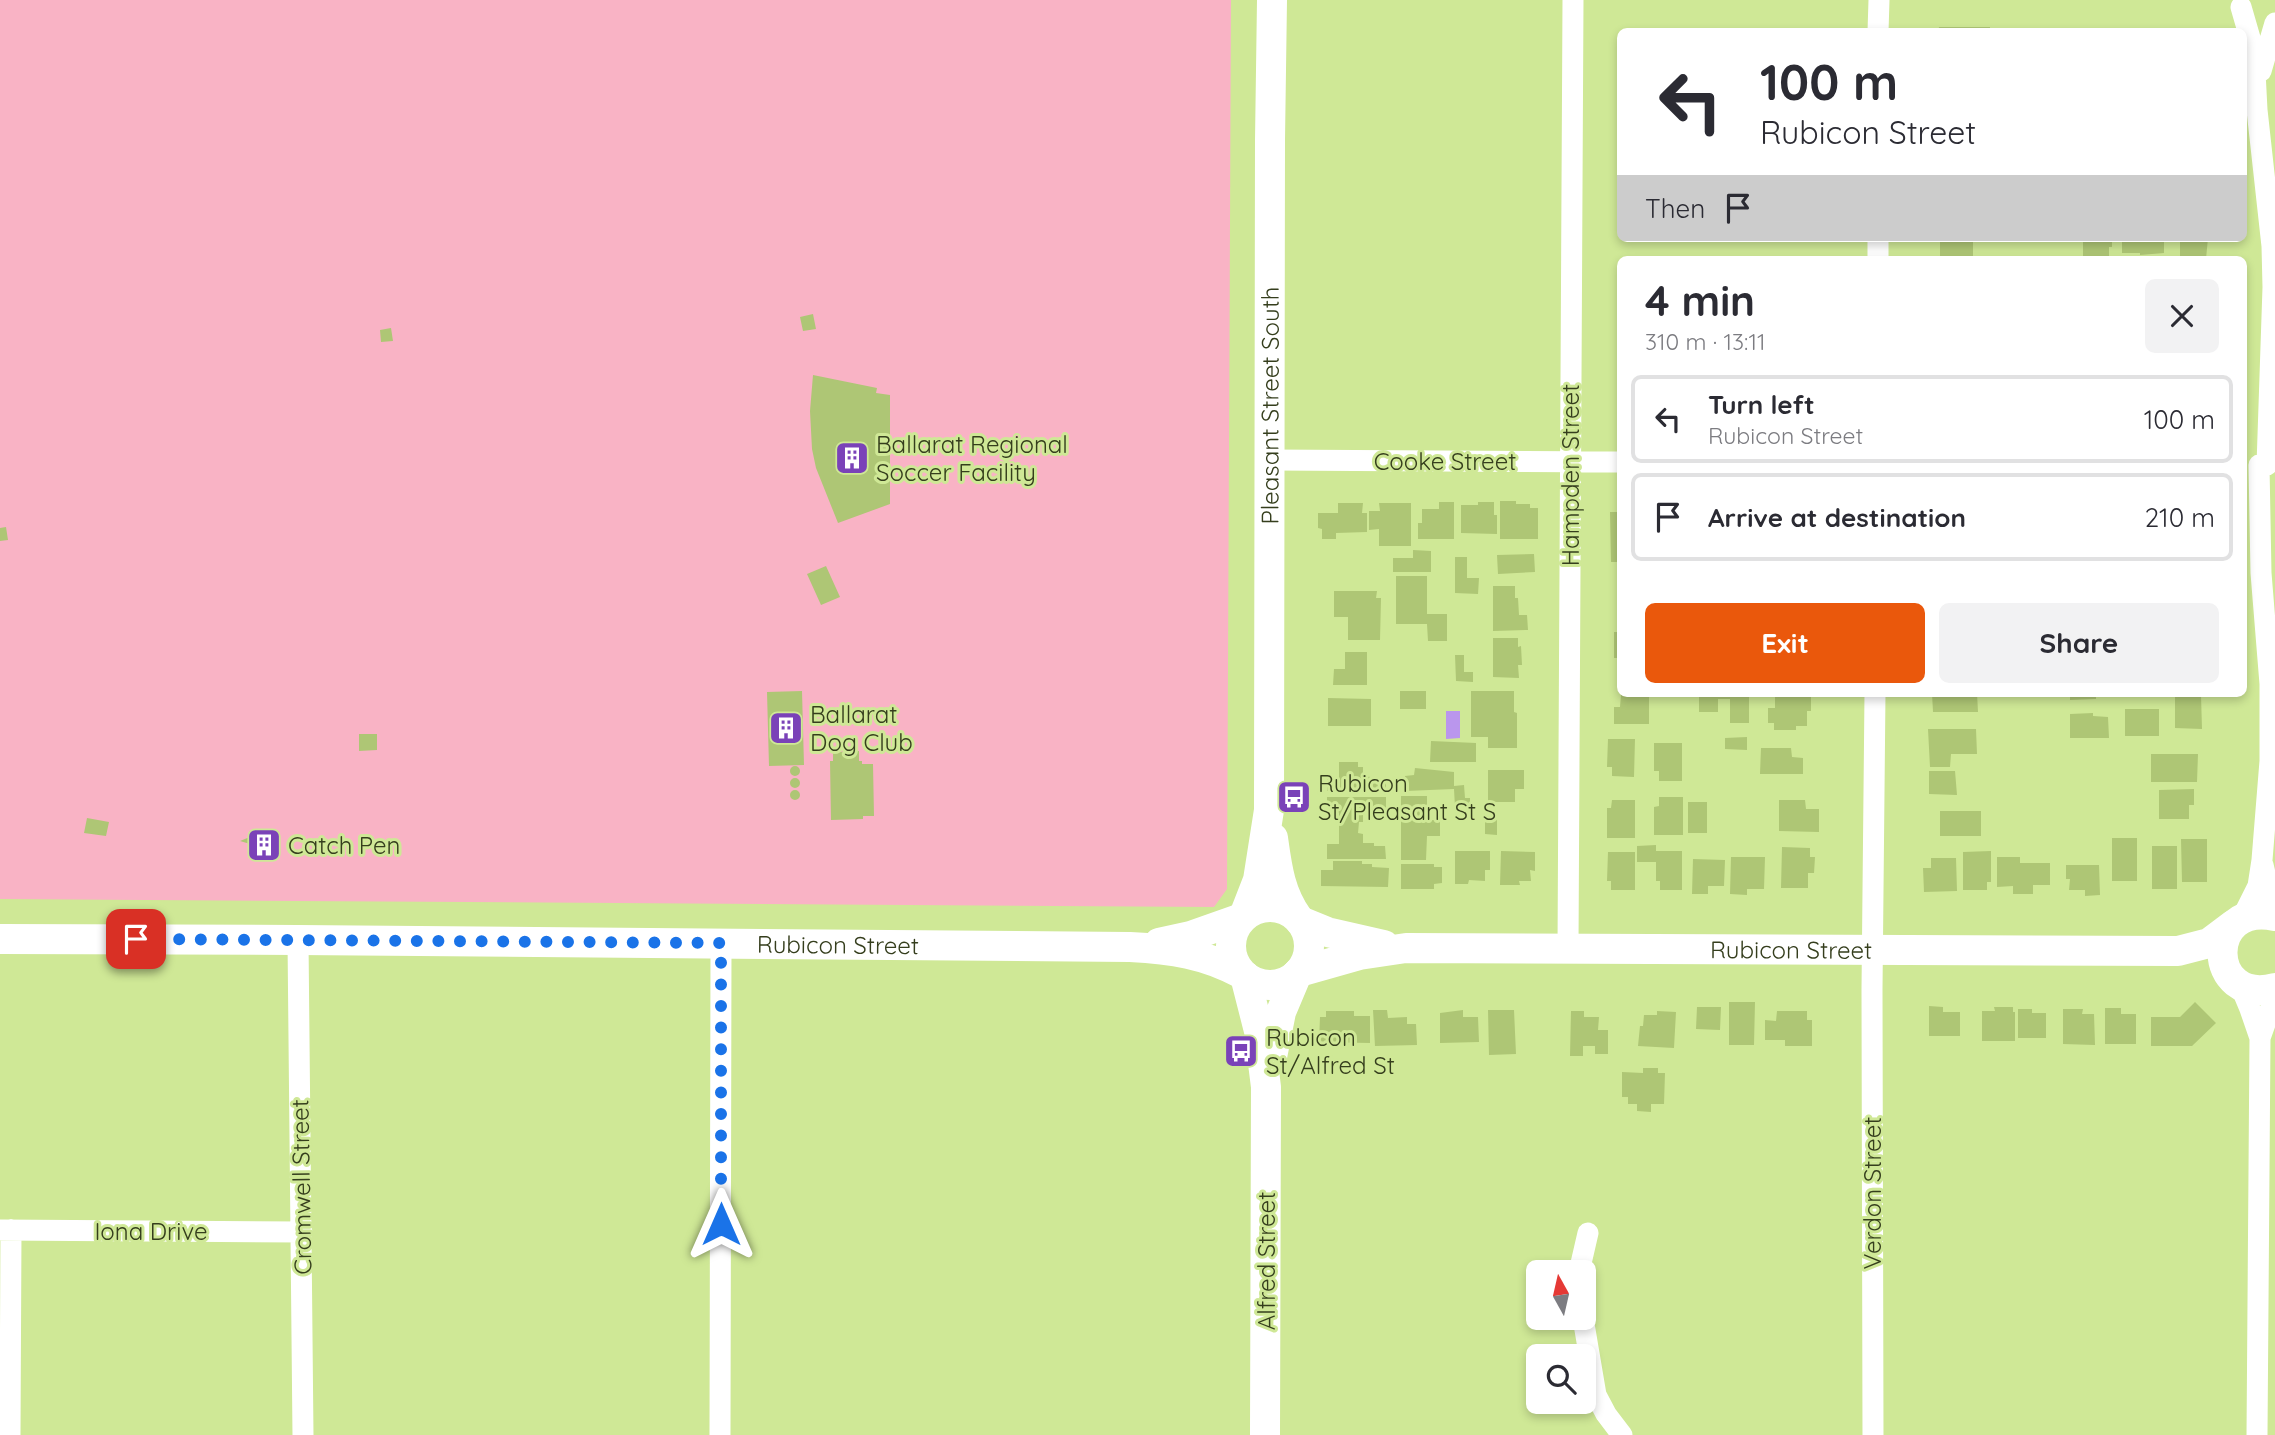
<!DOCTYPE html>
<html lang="en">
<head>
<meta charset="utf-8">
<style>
	:root { --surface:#fff; --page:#f2f2f3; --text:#2b2b33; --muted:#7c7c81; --line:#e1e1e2; --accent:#ea580c }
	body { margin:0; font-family:Quicksand,sans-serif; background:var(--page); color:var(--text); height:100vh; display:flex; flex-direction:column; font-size:26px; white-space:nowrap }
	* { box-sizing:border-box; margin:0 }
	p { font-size:23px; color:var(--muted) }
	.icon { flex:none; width:38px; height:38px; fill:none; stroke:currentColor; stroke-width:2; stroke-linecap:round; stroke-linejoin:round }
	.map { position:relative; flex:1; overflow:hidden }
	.details { position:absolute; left:1617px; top:256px; width:630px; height:441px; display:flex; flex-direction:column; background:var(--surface); border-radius:10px; box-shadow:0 4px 10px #0003 }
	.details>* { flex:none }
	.top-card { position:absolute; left:1617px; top:28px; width:630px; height:214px; border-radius:10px; box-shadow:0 4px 10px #0003; background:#fff; color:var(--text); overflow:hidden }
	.needle { width:46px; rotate:352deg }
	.controls { position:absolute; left:1526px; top:1260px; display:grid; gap:14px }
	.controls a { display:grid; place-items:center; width:70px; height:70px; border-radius:10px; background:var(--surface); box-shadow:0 4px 10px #0003; font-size:35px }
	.pin { position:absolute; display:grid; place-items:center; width:60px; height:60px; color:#fff; margin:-30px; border-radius:14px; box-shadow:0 4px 10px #0006 }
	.me { position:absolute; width:77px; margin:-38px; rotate:0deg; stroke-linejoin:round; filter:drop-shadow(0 0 5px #0008) }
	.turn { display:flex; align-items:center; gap:24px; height:147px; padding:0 28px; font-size:32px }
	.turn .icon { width:91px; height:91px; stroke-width:2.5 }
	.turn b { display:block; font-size:49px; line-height:60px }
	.then { display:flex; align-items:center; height:66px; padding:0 28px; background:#0003; gap:14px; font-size:26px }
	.round { display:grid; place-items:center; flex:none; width:74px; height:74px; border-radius:10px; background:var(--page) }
	.head { display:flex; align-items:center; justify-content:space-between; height:119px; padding:0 28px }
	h1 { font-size:42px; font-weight:800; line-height:52px }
	.action { display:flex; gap:14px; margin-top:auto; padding:14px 28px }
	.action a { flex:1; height:80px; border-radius:10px; background:var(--accent); color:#fff; font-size:28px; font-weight:800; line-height:80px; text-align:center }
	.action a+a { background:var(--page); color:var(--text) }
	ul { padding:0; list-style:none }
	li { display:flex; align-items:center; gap:21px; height:88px; margin:0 14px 10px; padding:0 14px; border:4px solid var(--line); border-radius:10px }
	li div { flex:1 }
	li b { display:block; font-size:26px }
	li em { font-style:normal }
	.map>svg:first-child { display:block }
	.green { fill:#f9b3c5 }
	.water { fill:#ba96ed }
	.building { fill:#aec675 }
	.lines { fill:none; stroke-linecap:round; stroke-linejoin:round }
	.street { stroke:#fff; stroke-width:21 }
	.secondary { stroke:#fff; stroke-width:30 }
	.route { stroke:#1a73e8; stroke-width:12; stroke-dasharray:0 21.6 }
	.labels { text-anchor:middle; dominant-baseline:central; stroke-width:6; stroke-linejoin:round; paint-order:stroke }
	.street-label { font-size:24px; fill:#353e1d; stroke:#cfe896 }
	.poi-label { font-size:24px; fill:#353e1d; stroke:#cfe896; text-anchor:start }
</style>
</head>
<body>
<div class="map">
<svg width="2275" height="1435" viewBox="0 0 2275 1435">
	<rect width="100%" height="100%" fill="#cfe896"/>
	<path class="green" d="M0 0H1231L1227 889 1214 907 0 899Z"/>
	<path class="water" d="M1446 711H1460V738L1446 739Z"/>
	<path class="building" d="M1939 27H1990V32H1938Z
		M1944 238H1973V256H1940V239Z
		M2083 238H2112V247H2109V259H2083Z
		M2122 238H2174V242H2164V253L2140 255V253H2122Z
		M2180 238H2208L2206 259H2180Z
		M813 314 816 329 803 331 800 317Z
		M391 328 393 341 381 342 380 330Z
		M813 375 877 388 876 393 890 395V504L838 523 816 468 812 449 810 411Z
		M1500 501H1516V504H1530V508H1538V539H1500Z
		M1439 502H1454V539H1418V523H1422V509H1439Z
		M1478 502H1494V515H1497V534L1461 533V505H1478Z
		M1338 503H1363L1362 513H1367V532L1336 533V539H1322V529L1318 528V513H1338Z
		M1379 503H1411V546H1379V529L1369 530V511H1380Z
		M1610 512H1620V562H1611Z
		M6 527 8 540 0 541V528Z
		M1413 550 1431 551V572H1393V558H1413Z
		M1534 554 1535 572 1498 574 1497 555Z
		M1455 557H1467V578H1479L1478 594 1455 593Z
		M826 566 840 597 821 605 807 574Z
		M1396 576H1427V614H1447V641H1428L1427 624H1396Z
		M1493 586H1515V598H1518L1519 615H1527L1528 630 1493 631Z
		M1334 591H1377L1376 598H1381L1380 640H1348V617H1334Z
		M1614 632H1620V658H1614Z
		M1493 638H1518V647L1521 646 1522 665H1518L1519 678 1493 677Z
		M1345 652H1367V685H1333L1334 669H1345Z
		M1455 655H1464V672H1473V682L1456 681Z
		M802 691 804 765 769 766 767 692Z
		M1400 691H1426V709H1400Z
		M1471 691H1514V712L1517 713V748H1488V737H1471Z
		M1631 693H1649V724H1614V707H1620L1621 695H1631Z
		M1699 693H1749V723H1730V699H1718V712H1699Z
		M1775 693 1811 695V711H1807V726H1796V730H1774V723H1768V708H1775Z
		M1932 693H1977L1978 712H1933Z
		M2070 693H2111V695L2096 696V699L2070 700Z
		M2175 695H2201L2202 729 2175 728Z
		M1328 698 1371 699V726H1328Z
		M2125 709H2159V736H2125Z
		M2093 713V716L2108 717 2109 738H2070V714Z
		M1928 729H1976L1977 754H1951L1950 767H1930Z
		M359 734H377V750L359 751Z
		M1747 737V750L1725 749V738Z
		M1608 739H1635L1634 777 1612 776V767H1607Z
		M1431 741 1476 743V762H1430Z
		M1654 743H1682V781H1659V771H1654Z
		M1761 748H1791L1792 757 1803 758V774H1760Z
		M859 751V761H862V764H873L874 816H863V819L831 820 830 761H833V752Z
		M2151 754H2198L2197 782H2151Z
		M1339 762H1358V767H1363V776L1386 779V792L1327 791V777H1339Z
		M790 771a5 5 0 1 1 10 0a5 5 0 1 1-10 0Z
		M1415 768 1454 772V786L1464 785 1465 798H1470V807H1455L1454 789 1405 791V776L1414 775Z
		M1488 770H1524V789H1515V802H1488Z
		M1929 771H1955L1957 795 1929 794Z
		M790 783a5 5 0 1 1 10 0a5 5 0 1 1-10 0Z
		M2194 789V805H2189V819H2159V790Z
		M790 795a5 5 0 1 1 10 0a5 5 0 1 1-10 0Z
		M1401 796H1427V820H1440V836H1427L1426 860H1401Z
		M1327 797H1386V810H1375V813H1363V822H1359L1358 833 1363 834V843H1374V846H1385L1386 859H1327V844H1339V813H1327Z
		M1659 797H1683V835H1654V807L1659 806Z
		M1612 800H1635V838H1607V808H1611Z
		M1779 800H1805L1806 809H1819V832L1779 831Z
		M1688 802H1707V833H1688Z
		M1940 811H1981V836H1940Z
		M1485 817H1497V835L1485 834Z
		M87 818 109 822 106 836 84 833Z
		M260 833 274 839 270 850 240 841Z
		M2112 838H2137V881H2112Z
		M2181 839H2207V882H2182Z
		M1656 845V851H1682V890H1660V881H1656V862H1637V846Z
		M2152 846H2177V889H2152Z
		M1782 847 1810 848V857H1815L1814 873H1808V888H1781Z
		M1455 851H1490V870H1485V881L1469 880 1468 884H1455Z
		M1501 851 1535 852V871L1530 870 1531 881H1519L1520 885H1500Z
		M1991 851V882H1987V890H1963V852Z
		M1608 852H1635V890H1611V881H1607Z
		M1731 857H1765L1764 889H1747V895L1730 894Z
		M1997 857H2020V863H2050V885H2033V894H2013V886L1997 887Z
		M1931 858H1956L1957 891 1924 892 1923 868H1931Z
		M1693 859 1725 860 1724 886H1708V894H1692Z
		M1333 861H1362V864H1372V867L1389 868 1388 887 1321 886V870H1333Z
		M1401 864H1434V867H1442V883L1434 884V889H1401Z
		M2066 865H2099L2100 895 2085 896V890H2069L2070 879H2066Z
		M1729 1002H1755L1754 1045H1729Z
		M2195 1002 2216 1023 2192 1046H2151V1017H2180Z
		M1929 1006 1943 1007V1012H1960V1036H1929Z
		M1697 1007H1721L1720 1030 1696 1029Z
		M1994 1007H2013V1012H2015V1041H1982V1011H1995Z
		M2105 1008H2121V1014H2136V1044H2105Z
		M2018 1009H2032V1013H2046V1038H2018Z
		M2063 1009H2083L2082 1014H2094L2095 1045 2063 1044Z
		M1373 1010H1387L1388 1018 1407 1017V1024H1416L1417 1045 1375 1046Z
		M1463 1010V1017H1478L1479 1042 1440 1043V1013Z
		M1488 1010H1514L1516 1054 1489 1055Z
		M1326 1011H1354V1016H1370V1043L1319 1042 1320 1017H1326Z
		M1571 1011H1584V1017H1599L1598 1030H1608V1054H1595V1046H1583V1056H1570Z
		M1657 1011 1676 1012 1674 1048 1638 1046 1640 1026H1643L1644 1015H1657Z
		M1777 1011H1807V1020H1812V1046H1785V1040H1765V1020L1776 1021Z
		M1643 1068H1658V1073H1665L1664 1104H1651V1112L1637 1111V1104H1628V1097H1622V1072L1643 1073Z"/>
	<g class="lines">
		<path class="street" d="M2241 7 2254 52 2257 110 2272 246 2273 287 2267 465
			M1878 32 1879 0
			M2261 71 2275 23
			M1878 259V238
			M1270 460 1620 462
			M2263 865 2268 886 2275 905
			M2242 918 2258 886 2262 860 2270 761V684L2261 573 2259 465
			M298 940 303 1435
			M1568 949 1573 0
			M2240 985 2250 1009 2260 1038 2257 1435
			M2260 1038 2275 996
			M0 1230 302 1232
			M1579 1272 1588 1233
			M1583 1318 1596 1395 1606 1414 1622 1435
			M10 1435 11 1230
			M720 1435 721 943
			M1873 1435 1872 990 1875 693"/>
		<g class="secondary">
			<path d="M1273 838C1277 867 1280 893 1298 918"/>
			<circle cx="1270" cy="946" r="39"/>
			<path id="s1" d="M1244 916 1258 880 1269 810 1270 140 1272 0"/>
			<path d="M2275 916C2204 901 2206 1006 2275 988"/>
			<path d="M1300 921 1327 932 1384 945"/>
			<path id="s2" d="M0 939 298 940 1130 947C1171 949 1206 954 1242 974"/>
			<path d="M1159 943 1191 936 1242 918"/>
			<path id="s3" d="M1299 972 1359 955 1406 948 2178 951 2209 943 2233 925"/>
			<path d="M1245 976 1259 1031 1266 1087 1265 1435"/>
			<path d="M1271 1062 1281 1012 1297 974"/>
		</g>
	</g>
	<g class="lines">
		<path class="route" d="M136 939 721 943V1224"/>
	</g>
	<defs>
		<g id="building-square" transform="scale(1.75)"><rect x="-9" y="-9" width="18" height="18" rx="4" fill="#7a42b8" stroke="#cfe896"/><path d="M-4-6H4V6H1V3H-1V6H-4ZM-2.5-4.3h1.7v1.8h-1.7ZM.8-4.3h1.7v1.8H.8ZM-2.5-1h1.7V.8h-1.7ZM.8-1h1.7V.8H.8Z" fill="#fff"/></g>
		<g id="bus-square" transform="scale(1.75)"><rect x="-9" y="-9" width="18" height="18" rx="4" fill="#7a42b8" stroke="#cfe896"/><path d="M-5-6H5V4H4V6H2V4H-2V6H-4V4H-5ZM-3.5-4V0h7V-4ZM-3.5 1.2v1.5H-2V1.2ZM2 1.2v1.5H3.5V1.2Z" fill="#fff"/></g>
	</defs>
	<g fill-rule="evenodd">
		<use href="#building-square" x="852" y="458"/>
		<use href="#building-square" x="786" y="728"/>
		<use href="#bus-square" x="1294" y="797"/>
		<use href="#building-square" x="264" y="845"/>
		<use href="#bus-square" x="1241" y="1051"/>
	</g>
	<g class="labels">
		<g class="street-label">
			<text stroke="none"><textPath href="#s1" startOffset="514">Pleasant Street South</textPath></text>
			<text x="1445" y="461">Cooke Street</text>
			<text transform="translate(1570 475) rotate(-90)">Hampden Street</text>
			<text stroke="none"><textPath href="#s2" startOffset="838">Rubicon Street</textPath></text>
			<text stroke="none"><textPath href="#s3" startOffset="495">Rubicon Street</textPath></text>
			<text transform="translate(301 1187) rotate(-91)">Cromwell Street</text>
			<text transform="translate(1872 1193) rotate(-90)">Verdon Street</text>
			<text x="151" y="1231">Iona Drive</text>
			<text transform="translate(1266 1261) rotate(-90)">Alfred Street</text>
		</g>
		<g class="poi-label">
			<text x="876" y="444">Ballarat Regional<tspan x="876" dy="28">Soccer Facility</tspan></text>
			<text x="810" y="714">Ballarat<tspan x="810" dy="28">Dog Club</tspan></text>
			<text x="1318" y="783">Rubicon<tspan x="1318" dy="28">St/Pleasant St S</tspan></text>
			<text x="288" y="845">Catch Pen</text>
			<text x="1266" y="1037">Rubicon<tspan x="1266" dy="28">St/Alfred St</tspan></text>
		</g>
	</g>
</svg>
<div class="controls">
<a><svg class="needle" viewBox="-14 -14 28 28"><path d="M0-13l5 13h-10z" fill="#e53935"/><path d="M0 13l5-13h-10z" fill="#7c7c81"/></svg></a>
<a><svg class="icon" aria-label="search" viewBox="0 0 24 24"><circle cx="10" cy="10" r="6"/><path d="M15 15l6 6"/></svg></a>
</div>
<div class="pin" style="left:136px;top:939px;background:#d93025"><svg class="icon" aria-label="arrive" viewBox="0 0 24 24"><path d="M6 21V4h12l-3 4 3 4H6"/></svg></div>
<svg class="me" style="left:721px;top:1224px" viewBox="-20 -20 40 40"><path d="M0-17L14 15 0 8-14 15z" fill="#1a73e8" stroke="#fff" stroke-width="4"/></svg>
<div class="top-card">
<div class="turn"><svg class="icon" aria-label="left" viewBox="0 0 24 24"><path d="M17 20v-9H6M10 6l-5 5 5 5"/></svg><div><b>100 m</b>Rubicon Street</div></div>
<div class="then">Then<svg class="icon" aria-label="arrive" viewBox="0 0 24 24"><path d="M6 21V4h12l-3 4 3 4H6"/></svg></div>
</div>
<section class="details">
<div class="head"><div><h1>4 min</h1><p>310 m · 13:11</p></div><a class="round"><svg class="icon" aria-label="close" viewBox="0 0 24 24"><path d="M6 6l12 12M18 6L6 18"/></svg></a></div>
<ul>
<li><svg class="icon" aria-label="left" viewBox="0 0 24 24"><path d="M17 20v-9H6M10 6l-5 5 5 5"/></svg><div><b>Turn left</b><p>Rubicon Street</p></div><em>100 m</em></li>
<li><svg class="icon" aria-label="arrive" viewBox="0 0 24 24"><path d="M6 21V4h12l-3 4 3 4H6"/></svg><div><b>Arrive at destination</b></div><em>210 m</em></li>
</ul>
<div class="action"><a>Exit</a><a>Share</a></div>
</section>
</div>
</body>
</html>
